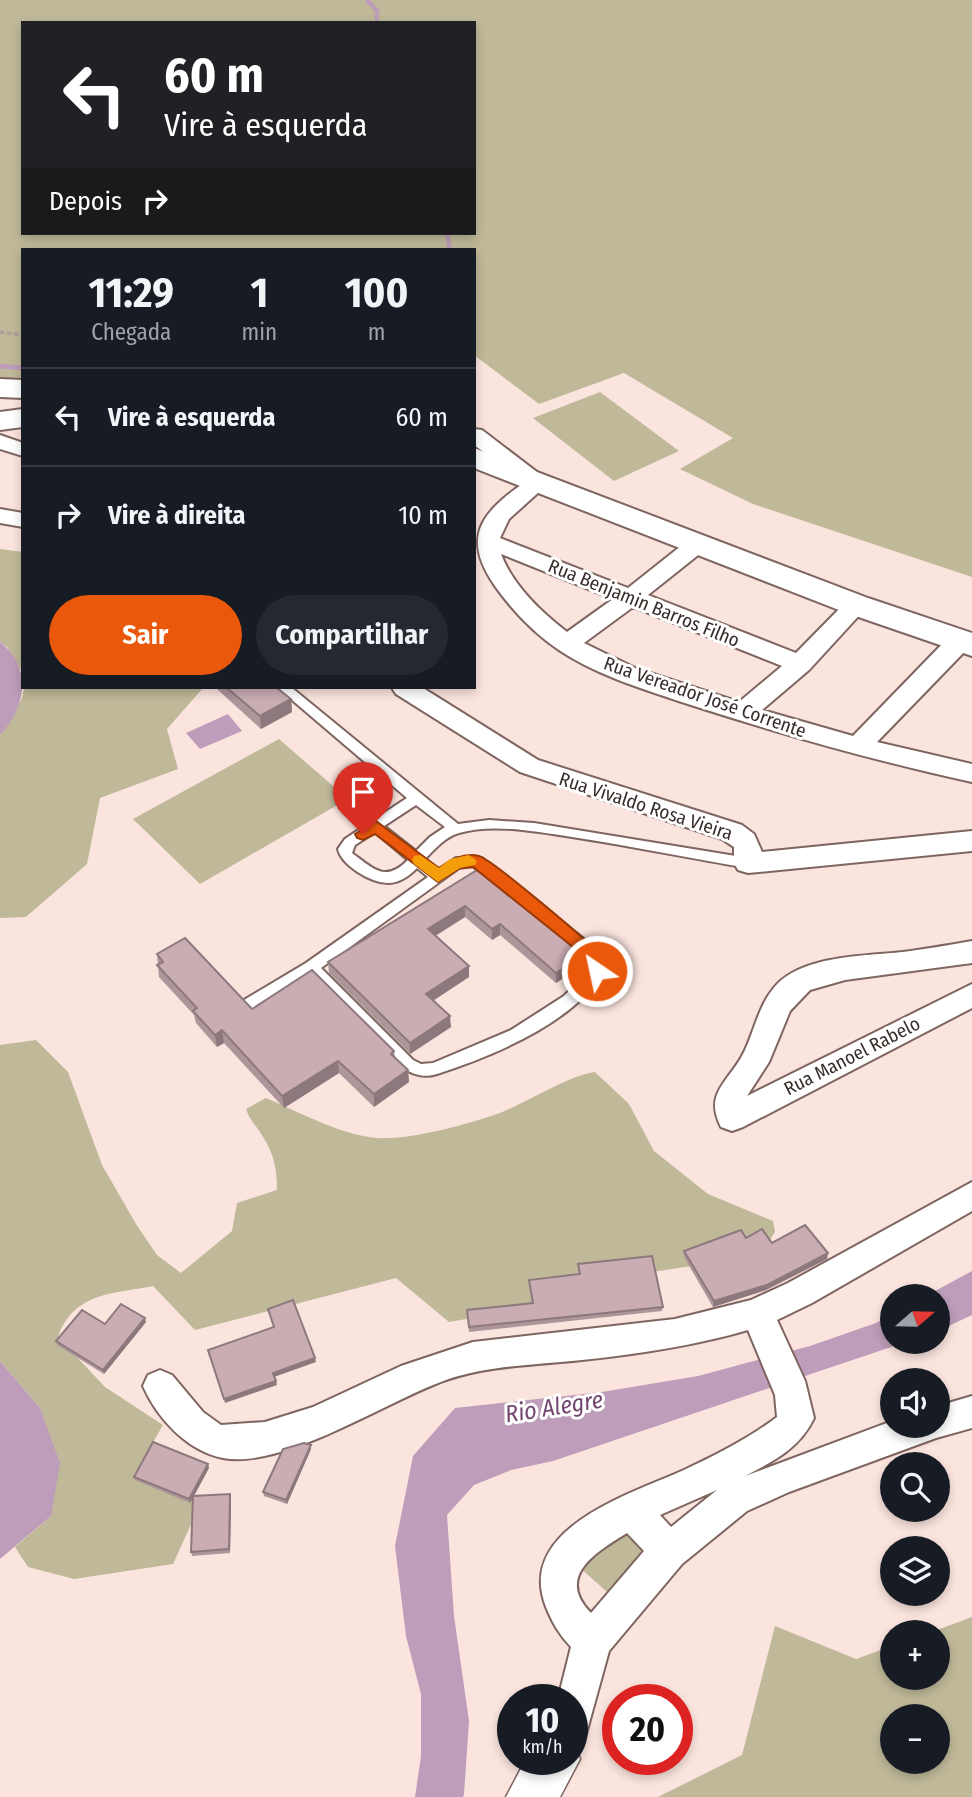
<!DOCTYPE html>
<html lang="pt">
<head>
<meta charset="utf-8">
<style>
	:root { --surface:#171b24; --page:#242831; --text:#f1f3f6; --muted:#9ea1a6; --line:#363941; --accent:#ea580c }
	body { margin:0; font-family:"Fira Sans Condensed",sans-serif; background:var(--page); color:var(--text); height:100vh; display:flex; flex-direction:column; font-size:26px; white-space:nowrap }
	* { box-sizing:border-box; margin:0 }
	p { font-size:23px; color:var(--muted) }
	.icon { flex:none; width:38px; height:38px; fill:none; stroke:currentColor; stroke-width:2; stroke-linecap:round; stroke-linejoin:round }
	.map { position:relative; flex:1; overflow:hidden }
	.side { position:absolute; left:21px; top:248px; width:455px; height:441px; display:flex; flex-direction:column; background:var(--surface); border-radius:0px; box-shadow:0 4px 10px #0003 }
	.side>* { flex:none }
	.top-card { position:absolute; left:21px; top:21px; width:455px; height:214px; border-radius:0px; box-shadow:0 4px 10px #0003; background:#202124; color:#fff; overflow:hidden }
	.needle { width:46px; rotate:70deg }
	.buttons { position:absolute; left:880px; top:1284px; display:grid; gap:14px }
	.buttons a { display:grid; place-items:center; width:70px; height:70px; border-radius:50%; background:var(--surface); box-shadow:0 4px 10px #0003; font-size:35px }
	.speed { position:absolute; left:497px; top:1684px; display:flex; gap:14px; font-size:35px; font-weight:700; text-align:center }
	.speed>* { display:grid; place-content:center; width:91px; height:91px; border-radius:50%; background:var(--surface); box-shadow:0 4px 10px #0003; line-height:1 }
	.speed small { font-size:18px; font-weight:400 }
	.speed .limit { border:10px solid #d22; background:#fff; color:#111 }
	.pin { position:absolute; display:grid; place-items:center; width:60px; height:60px; color:#fff; margin:-72px -30px; border-radius:50% 50% 50% 0; rotate:-45deg; box-shadow:0 0 7px #0007 }
	.pin .icon { rotate:45deg }
	.me { position:absolute; width:77px; margin:-38px; rotate:326deg; stroke-linejoin:round; filter:drop-shadow(0 0 5px #0008) }
	.turn { display:flex; align-items:center; gap:24px; height:147px; padding:0 28px; font-size:32px }
	.turn .icon { width:91px; height:91px; stroke-width:2.5 }
	.turn b { display:block; font-size:49px; line-height:60px }
	.then { display:flex; align-items:center; height:66px; padding:0 28px; background:#0003; gap:14px; font-size:26px }
	.eta { display:flex; justify-content:space-evenly; align-items:center; height:119px; text-align:center }
	.eta b { font-size:42px; font-weight:700; line-height:49px }
	.primary-button { display:flex; gap:14px; margin-top:auto; padding:14px 28px }
	.primary-button a { flex:1; height:80px; border-radius:42px; background:var(--accent); color:#fff; font-size:28px; font-weight:700; line-height:80px; text-align:center }
	.primary-button a+a { background:var(--page); color:var(--text) }
	ul { padding:0; list-style:none }
	li { display:flex; align-items:center; gap:21px; height:98px; padding:0 28px; border-top:2px solid var(--line) }
	li div { flex:1 }
	li b { display:block; font-size:26px }
	li em { font-style:normal }
	.map>svg:first-child { display:block }
	.green { fill:#bfb999; fill-rule:evenodd }
	.water { fill:#bd9db9 }
	.lines { fill:none; stroke-linecap:round; stroke-linejoin:round }
	.stream-far1 { stroke:#bd9db9; stroke-width:4.5 }
	.stream { stroke:#bd9db9; stroke-width:5 }
	.service-casing { stroke:#7e655f; stroke-width:4 }
	.minor-casing { stroke:#7e655f; stroke-width:4 }
	.tertiary-casing { stroke:#7e655f; stroke-width:3 }
	.secondary-casing { stroke:#7e655f; stroke-width:4 }
	.path { stroke:#b19e9a; stroke-width:3.5; stroke-dasharray:4.5 2.5; stroke-linecap:butt }
	.service { fill:#fff; fill-rule:evenodd }
	.minor { fill:#fff; fill-rule:evenodd }
	.tertiary { fill:#fff; fill-rule:evenodd }
	.secondary { fill:#fff; fill-rule:evenodd }
	.wall { fill:#ad959a }
	.shaded-wall { fill:#8d797d }
	.building { fill:#c9adb3; stroke:#8d797d; stroke-width:2 }
	.route { fill:#ea580c; stroke:#983908; stroke-width:2 }
	.slow { fill:#f59e0b }
	.labels { text-anchor:middle; dominant-baseline:central; stroke-width:6; stroke-linejoin:round; paint-order:stroke }
	.street-label { font-size:19px; fill:#382d2b; stroke:#fff }
	.near-water-label { font-size:24px; font-style:italic; fill:#72466e; stroke:#fff }
</style>
</head>
<body>
<div class="map">
<svg width="972" height="1797" viewBox="0 0 972 1797">
	<rect width="100%" height="100%" fill="#fbe4de"/>
	<path class="green" d="M0 0H972V577L753 504 680 469 733 438 624 373 539 404 474 355V250H23V384L0 381ZM23 23H474V233H23Z
		M600 392 679 451 614 481 533 418Z
		M0 549 23 552V673L7 647 0 642Z
		M24 688H203L167 729 178 769 100 798 87 864 26 917 0 918V735L22 698Z
		M279 739 348 799 200 884 133 819Z
		M36 1040 68 1072 102 1165 136 1224 157 1255 181 1273 232 1231 237 1203 277 1190C277 1169 274 1154 263 1137 257 1126 250 1121 246 1109L266 1098C299 1112 341 1135 377 1138 407 1141 479 1122 507 1110 532 1099 571 1075 595 1072L629 1104 654 1151 708 1194 773 1221 775 1232 768 1243 718 1262 652 1272 507 1312 449 1322 396 1278 195 1330 153 1286C113 1294 74 1292 58 1337L105 1387 163 1425 134 1475 202 1500 173 1564 74 1579 28 1567 15 1547 51 1516 40 1408 0 1361V1045Z
		M621 1528 648 1553 607 1592 578 1566Z
		M972 1617V1797H658L742 1755 775 1626 856 1659 892 1646V1678H938V1633H929ZM892 1717H938V1762H892Z"/>
	<path class="water" d="M0 642C33 667 26 708 0 735Z
		M228 714 242 731 200 749 186 733Z
		M972 1271V1315L938 1331V1297H924Z
		M892 1314V1342H906L553 1461 511 1470 474 1485 447 1515 454 1616 469 1721 464 1794 463 1797H415L421 1756V1694L406 1636 395 1546 413 1456 455 1408 602 1392 698 1376 810 1346 876 1323Z
		M0 1361 40 1408 60 1463 51 1516 0 1559Z"/>
	<g class="lines">
		<path class="stream-far1" d="M367 0 377 11V23
			M447 233 450 250"/>
		<path class="stream" d="M0 366 23 368"/>
		<g class="service-casing">
			<path id="service" d="M278 688H292L458 824 489 820 534 823 748 858 755 863 748 868C689 858 631 846 572 837 536 832 494 823 459 833 445 837 435 849 425 859L438 870 456 858H481L589 943 603 961 604 971C574 1023 492 1056 437 1074 424 1078 414 1075 403 1068L310 975 254 1008H244L242 1004 244 1000 306 963 428 877 417 868C409 876 400 883 388 883 371 883 341 865 338 849L345 839 407 798ZM416 805 445 827 430 837 416 851 384 826ZM375 832 408 860C385 883 374 869 352 853L355 845ZM473 866 579 951 589 963 590 970 564 996 511 1030 433 1063 421 1064 413 1060 321 968 459 868Z"/>
		</g>
		<g class="minor-casing">
			<path id="minor" d="M474 429 482 430 550 482 509 519 500 538 628 588 691 538H707L711 543 707 548 648 595 796 653 848 600 856 598 864 600 868 605 864 610 809 670 762 710 853 736 950 636 959 634 968 636 971 642 968 648 877 742 972 764V782C876 761 784 735 691 705 646 690 598 676 559 650 534 633 512 610 495 586 461 537 481 513 525 482L474 445ZM501 554 613 599 567 632C541 612 513 586 501 554ZM633 607 782 666 739 702 635 668 584 643Z
				M0 435 23 443V456L0 449Z
				M0 509 23 513V527L0 523Z
				M392 688H423L538 760 742 825 754 834 762 852 972 831V851L748 873 738 870 734 863V847L722 839 520 772 396 694Z
				M972 941V963L845 980 810 990 790 1011 769 1062 747 1096 972 984V1008L743 1127 732 1131 721 1127C704 1094 727 1083 742 1056 754 1034 757 1009 773 989 799 955 865 956 903 952 926 949 949 945 972 941Z
				M972 1182V1211L812 1303 777 1320 805 1381 814 1418C800 1448 774 1461 745 1476L892 1421V1426H938V1406L972 1396V1428L936 1438 789 1492 747 1511 682 1564 609 1651 586 1734 572 1740V1699H558L571 1647C559 1634 553 1624 546 1607 515 1528 631 1494 684 1470 716 1455 748 1439 777 1417L775 1395 748 1330C693 1346 639 1354 582 1360 537 1365 489 1365 446 1380 386 1401 285 1469 223 1458 187 1451 157 1418 143 1386L148 1375 160 1370 172 1375 203 1412 221 1425 265 1422 313 1407 401 1366 473 1342 675 1319 751 1300 788 1283ZM717 1490 671 1527 660 1515ZM627 1533 644 1551 591 1613C554 1576 598 1551 627 1533Z"/>
		</g>
		<g class="tertiary-casing">
			<path id="tertiary" d="M573 1741 580 1759 560 1797H506L526 1759H572Z"/>
		</g>
		<g class="secondary-casing">
			<path id="secondary" d="M0 379 23 380V398L0 397Z
				M23 409V427L0 430V412Z
				M474 448 868 598 972 633V656L844 612 474 468Z"/>
		</g>
		<path class="path" d="M0 332 23 335"/>
		<use href="#service" class="service"/>
		<use href="#minor" class="minor"/>
		<use href="#tertiary" class="tertiary"/>
		<use href="#secondary" class="secondary"/>
	</g>
	<path class="wall" d="M217 688H277L291 699 292 712 261 729 217 689Z
		M482 867 585 954V964L556 983 500 935 492 940 465 917 436 935 469 966V977L433 1001 451 1027 410 1054 329 973 328 962Z
		M157 954 252 1009 394 1051 395 1057 408 1070 409 1082 374 1107 339 1073 284 1108 224 1043 217 1047 196 1023 194 1015 159 977Z
		M746 1238 772 1243 828 1253 827 1259 766 1290 713 1307 684 1257V1251Z
		M578 1264 663 1307 662 1311 469 1332 467 1314 532 1303 529 1280 579 1275Z
		M146 1322 104 1374 57 1345 56 1341 105 1324Z
		M311 1449 287 1504 264 1496 263 1492Z
		M209 1468 194 1496 231 1498 230 1553 192 1556 191 1552 193 1497 190 1503 135 1480 134 1477Z"/>
	<path class="shaded-wall" d="M291 699 292 712 261 729 260 716Z
		M465 906V917L429 940 428 929Z
		M500 924V935L492 940V929Z
		M585 954V964L556 983V973Z
		M469 966V977L426 1005V994Z
		M450 1016 451 1027 410 1054V1043Z
		M222 1030 224 1043 217 1047 215 1035Z
		M338 1061 339 1073 284 1108 282 1096Z
		M408 1070 409 1082 374 1107V1094Z
		M828 1253 827 1259 766 1290 713 1307 714 1301Z
		M145 1318 146 1322 104 1374 103 1370Z
		M315 1358 316 1362 274 1377 273 1373Z
		M276 1381 277 1385 225 1403 224 1399Z
		M311 1445V1449L287 1504 286 1500Z
		M208 1464 209 1468 190 1503 189 1499Z
		M230 1494 231 1498 230 1553 229 1549Z"/>
	<path class="building" d="M227 688H277L291 699 260 716Z
		M482 867 585 954 556 973 500 924 492 929 465 906 428 929 469 966 426 994 450 1016 410 1043 328 962Z
		M185 938 252 1009 312 970 394 1051 391 1054 408 1070 374 1094 338 1061 282 1096 222 1030 215 1035 193 1011 197 1008 157 965 163 962 157 954Z
		M805 1225 828 1253 767 1285 714 1301 684 1251 741 1230 746 1238 762 1229 772 1243Z
		M652 1256 663 1307 469 1327 467 1310 533 1303 529 1280 580 1274 578 1264Z
		M293 1300 315 1358 273 1373 276 1381 224 1399 208 1350 274 1327 268 1309Z
		M121 1304 145 1318 103 1370 56 1341 82 1310 105 1324Z
		M153 1442 208 1464 189 1499 134 1477Z
		M304 1443 311 1445 286 1500 263 1492 283 1449Z
		M230 1494 229 1549 191 1552 193 1496Z"/>
	<path class="route" d="M376 821 439 868C450 860 464 852 479 856 491 859 591 943 600 955 605 962 607 968 603 975H592L588 963 578 951 473 867 460 868 438 882 375 834 363 840 357 838 355 834Z"/>
	<path class="slow" d="M420 855 439 868 450 859 469 855 477 861 475 865 460 868 438 882 414 864 412 860 414 856Z"/>
	<g class="labels">
		<g class="street-label">
			<text transform="translate(644 603) rotate(22)">Rua Benjamin Barros Filho</text>
			<text transform="translate(705 697) rotate(19)">Rua Vereador José Corrente</text>
			<text transform="translate(646 806) rotate(18)">Rua Vivaldo Rosa Vieira</text>
			<text transform="translate(852 1056) rotate(-27)">Rua Manoel Rabelo</text>
		</g>
		<g class="near-water-label">
			<text transform="translate(554 1407) rotate(-9)">Rio Alegre</text>
		</g>
	</g>
</svg>
<div class="buttons">
<a><svg class="needle" viewBox="-14 -14 28 28"><path d="M0-13l5 13h-10z" fill="#e53935"/><path d="M0 13l5-13h-10z" fill="#9ea1a6"/></svg></a>
<a><svg class="icon" aria-label="sound" viewBox="0 0 24 24"><path d="M4 9h4l5-4v14l-5-4H4zM17 9q2 3 0 6"/></svg></a>
<a><svg class="icon" aria-label="search" viewBox="0 0 24 24"><circle cx="10" cy="10" r="6"/><path d="M15 15l6 6"/></svg></a>
<a><svg class="icon" aria-label="layers" viewBox="0 0 24 24"><path d="M12 4l9 5-9 5-9-5zM3 14l9 5 9-5"/></svg></a>
<a>+</a>
<a>−</a>
</div>
<div class="speed"><div>10<small>km/h</small></div><div class="limit">20</div></div>
<div class="pin" style="left:363px;top:834px;background:#d93025"><svg class="icon" aria-label="arrive" viewBox="0 0 24 24"><path d="M6 21V4h12l-3 4 3 4H6"/></svg></div>
<svg class="me" style="left:597px;top:971px" viewBox="-20 -20 40 40"><circle r="17" fill="#ea580c" stroke="#fff" stroke-width="3"/><path d="M0-11L8 9 0 5-8 9z" fill="#fff"/></svg>
<div class="top-card">
<div class="turn"><svg class="icon" aria-label="left" viewBox="0 0 24 24"><path d="M17 20v-9H6M10 6l-5 5 5 5"/></svg><div><b>60 m</b>Vire à esquerda</div></div>
<div class="then">Depois<svg class="icon" aria-label="right" viewBox="0 0 24 24"><path d="M7 20v-9h11M14 6l5 5-5 5"/></svg></div>
</div>
<section class="side">
<div class="eta">
<div><b>11:29</b><p>Chegada</p></div>
<div><b>1</b><p>min</p></div>
<div><b>100</b><p>m</p></div>
</div>
<ul>
<li><svg class="icon" aria-label="left" viewBox="0 0 24 24"><path d="M17 20v-9H6M10 6l-5 5 5 5"/></svg><div><b>Vire à esquerda</b></div><em>60 m</em></li>
<li><svg class="icon" aria-label="right" viewBox="0 0 24 24"><path d="M7 20v-9h11M14 6l5 5-5 5"/></svg><div><b>Vire à direita</b></div><em>10 m</em></li>
</ul>
<div class="primary-button"><a>Sair</a><a>Compartilhar</a></div>
</section>
</div>
</body>
</html>
